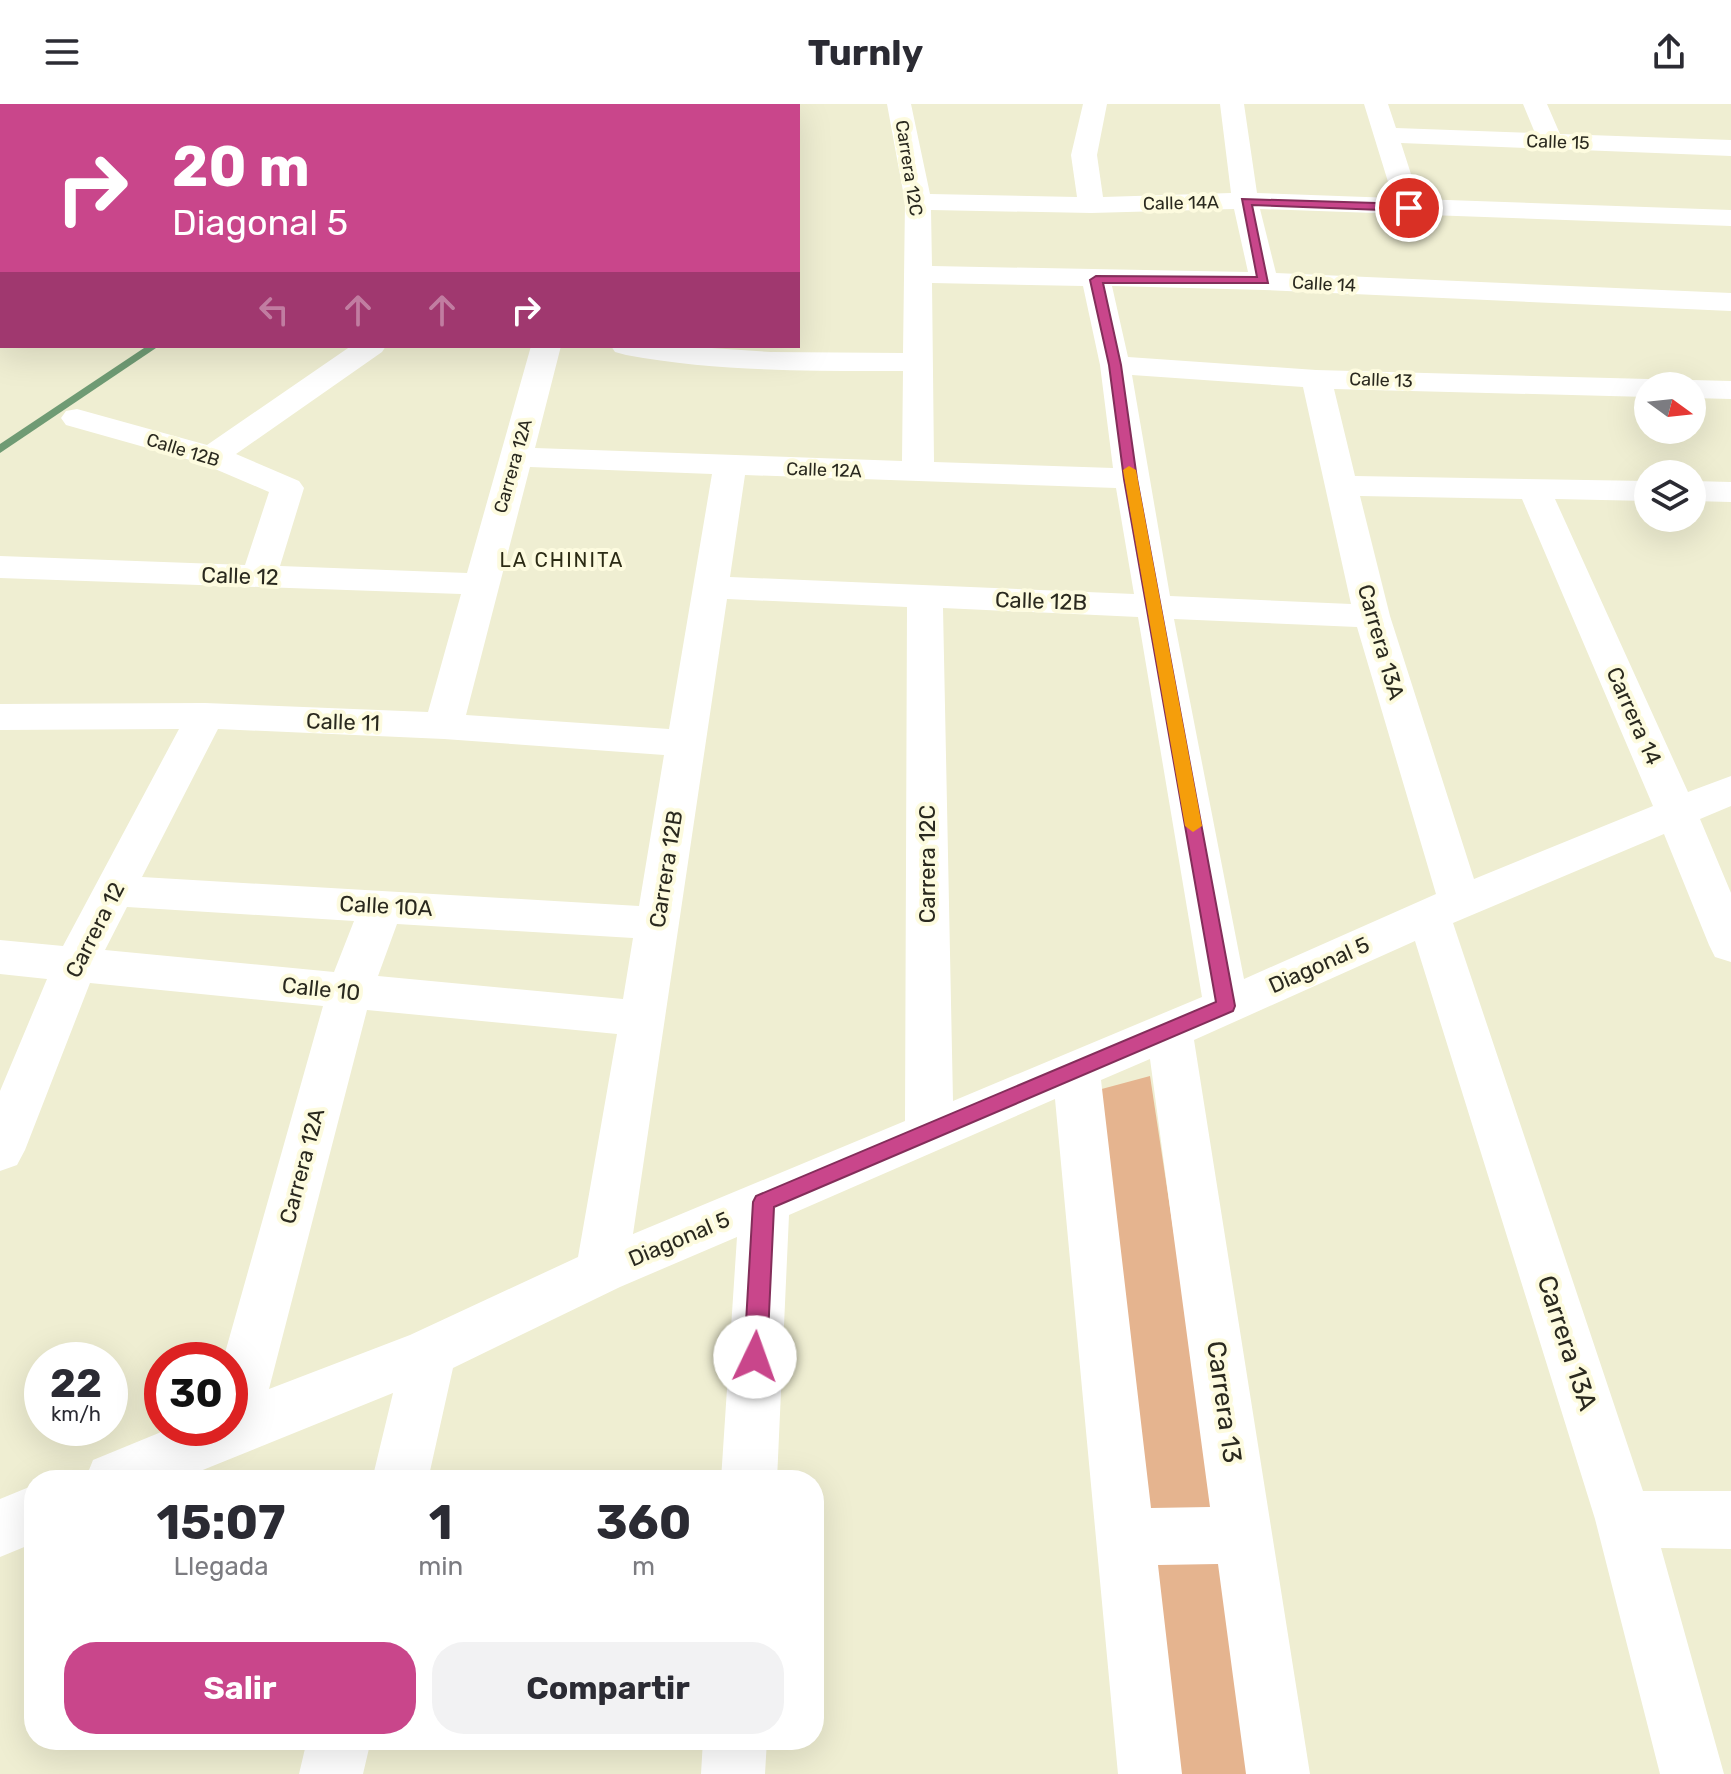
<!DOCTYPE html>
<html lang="es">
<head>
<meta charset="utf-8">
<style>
	:root { --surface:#fff; --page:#f2f2f3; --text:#2b2b33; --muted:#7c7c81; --accent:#c9468b }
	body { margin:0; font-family:Rubik,sans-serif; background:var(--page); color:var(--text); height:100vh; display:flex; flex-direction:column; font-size:30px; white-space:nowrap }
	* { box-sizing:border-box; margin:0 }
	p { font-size:26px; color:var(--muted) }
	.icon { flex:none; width:44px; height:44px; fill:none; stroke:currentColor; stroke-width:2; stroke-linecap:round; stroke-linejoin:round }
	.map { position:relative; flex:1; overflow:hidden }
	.details { position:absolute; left:24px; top:1366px; width:800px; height:280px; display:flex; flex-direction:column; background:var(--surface); border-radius:32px; box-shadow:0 8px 32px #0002 }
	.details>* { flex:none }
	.top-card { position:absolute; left:0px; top:0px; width:800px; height:244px; box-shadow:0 8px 32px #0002; background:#c9468b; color:#fff; overflow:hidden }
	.needle { width:52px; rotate:105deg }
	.tools { position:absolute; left:1634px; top:268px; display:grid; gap:16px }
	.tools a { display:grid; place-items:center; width:72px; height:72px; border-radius:50%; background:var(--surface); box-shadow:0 8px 32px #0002; font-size:40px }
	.speed { position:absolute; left:24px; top:1238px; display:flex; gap:16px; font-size:40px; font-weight:700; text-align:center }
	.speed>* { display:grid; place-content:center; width:104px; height:104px; border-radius:50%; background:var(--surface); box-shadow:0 8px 32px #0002; line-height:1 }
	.speed small { font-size:20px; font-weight:400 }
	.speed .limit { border:12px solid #d22; background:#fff; color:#111 }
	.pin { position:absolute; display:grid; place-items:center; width:68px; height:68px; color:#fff; margin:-34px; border:4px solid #fff; border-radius:50%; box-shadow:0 2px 8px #0007 }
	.me { position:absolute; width:88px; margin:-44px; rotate:3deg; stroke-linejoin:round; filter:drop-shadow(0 0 6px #0008) }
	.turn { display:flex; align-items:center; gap:28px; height:168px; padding:0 40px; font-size:36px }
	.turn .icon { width:104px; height:104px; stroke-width:2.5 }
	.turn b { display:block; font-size:56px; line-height:68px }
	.lanes { display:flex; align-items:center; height:76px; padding:0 40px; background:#0003; justify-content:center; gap:40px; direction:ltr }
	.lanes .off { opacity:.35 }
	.eta { display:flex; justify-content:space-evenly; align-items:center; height:136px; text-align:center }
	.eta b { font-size:48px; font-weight:700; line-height:56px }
	.button { display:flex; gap:16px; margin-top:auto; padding:16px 40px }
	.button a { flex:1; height:92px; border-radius:32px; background:var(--accent); color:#fff; font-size:32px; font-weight:700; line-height:92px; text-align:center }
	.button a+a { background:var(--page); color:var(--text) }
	header { display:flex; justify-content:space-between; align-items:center; height:104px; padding:0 40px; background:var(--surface); font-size:36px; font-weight:700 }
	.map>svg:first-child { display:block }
	.green { fill:#e5b48f }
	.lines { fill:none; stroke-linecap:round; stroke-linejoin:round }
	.stream { fill:#6f9b74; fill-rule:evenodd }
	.minor { fill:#fff; fill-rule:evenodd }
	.route { fill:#c9468b; stroke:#832e5a; stroke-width:2 }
	.slow { fill:#f59e0b }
	.labels { text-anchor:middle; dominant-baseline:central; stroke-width:8; stroke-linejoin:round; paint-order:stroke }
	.far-street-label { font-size:18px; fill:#2a291f; stroke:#fdfbdf }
	.far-neighbourhood-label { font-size:20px; letter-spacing:2px; fill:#2c2b15; stroke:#fdfbdf }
	.street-label { font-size:22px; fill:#2a291f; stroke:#fdfbdf }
	.near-street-label { font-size:26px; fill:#2a291f; stroke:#fdfbdf }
</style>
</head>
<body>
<header><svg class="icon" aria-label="menu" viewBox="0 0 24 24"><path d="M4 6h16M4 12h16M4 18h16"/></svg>Turnly<svg class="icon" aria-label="share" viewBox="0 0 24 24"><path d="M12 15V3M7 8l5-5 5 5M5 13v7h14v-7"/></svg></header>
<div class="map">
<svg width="1731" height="1670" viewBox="0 0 1731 1670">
	<rect width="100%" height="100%" fill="#efeed2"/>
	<path class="green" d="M1150 972 1256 1670H1172L1098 986Z"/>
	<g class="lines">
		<path class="stream" d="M147 242H159L0 349V340Z"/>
		<path class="minor" d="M126 0H151L125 2Z
			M277 0H302L276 2Z
			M410 0H470L471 2H411Z
			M658 0H683L657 2Z
			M887 0H911L930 90 1077 93 1071 51 1083 0H1107L1097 51 1103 93 1231 89 1220 0H1244L1257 89 1393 94 1364 0H1388L1396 24 1535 29 1523 0H1547L1560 30 1731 36V52L1401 39 1419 95 1731 106V122L1260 105 1276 169 1731 189V207L1264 186 1112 182 1128 253 1316 266 1648 275 1659 277 1662 282H1648V293L1334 285 1355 372 1648 377V397L1555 395 1688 688 1731 672V702L1700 715 1731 789V858L1715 853 1709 841 1664 730 1453 819 1643 1387H1731V1445L1661 1444 1724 1670H1660L1595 1415 1415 837 1194 936 1310 1670H1246L1218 1460 1158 1461 1182 1670H1118L1055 995 789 1111 777 1376H721L737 1133 620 1183 453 1264 428 1376H372L393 1289 178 1376H85L93 1356 171 1324H230V1256H223L323 902 90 879 25 1046 17 1061 0 1067V987L47 875 0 870V836L63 842 179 625 0 626V600L205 599 428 608 461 490 0 474V452L245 461 269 388 201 359 66 321 61 314 66 307 77 305 207 341 351 242H386L382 248 236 350 299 377 304 384 280 462 467 469 531 242H561L535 344 902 357 903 267C810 267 718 268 626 251L615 248 611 242H681L771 248 903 249 905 98ZM1234 105 1248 168 932 162 931 106 1091 109ZM932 179 1083 182 1100 261 1113 364 934 358ZM1132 271 1303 283 1351 500 1170 492ZM530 363 712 370 669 625 466 611ZM745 371 1116 384 1134 490 730 473ZM1360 392 1522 395 1653 702 1474 775 1390 512ZM727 495 907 503 905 1017 633 1130ZM943 504 1138 513 1202 893 953 997ZM1174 515 1357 523 1436 790 1244 875ZM218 625 444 635 664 651 639 802 142 773ZM127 803 354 817 334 868 105 846ZM397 820 633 834 623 895 378 872ZM367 906 617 930 578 1153 410 1231 269 1285ZM1150 955 1210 1403 1151 1404 1101 976Z
			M0 46H2V62H0Z
			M0 109H2V125H0Z
			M0 190H2V208H0Z
			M1692 276 1731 277V295L1692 294V282H1679Z
			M1692 377 1731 378V398L1692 397Z
			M34 1381V1439L0 1453V1395Z
			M307 1636H371L363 1670H299Z
			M703 1636H767L765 1670H701Z"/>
	</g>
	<path class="route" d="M1242 95 1409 100 1415 104 1409 107 1252 101 1268 179H1103L1121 261 1137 375 1235 902 1233 907 774 1103 767 1253 763 1260 755 1263 748 1260 744 1253 753 1098 756 1092 1216 898 1124 375 1109 261 1090 176 1096 172 1257 173Z"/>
	<path class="slow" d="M1129 362 1136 366 1202 722 1193 728 1185 722 1123 366Z"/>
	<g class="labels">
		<g class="far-street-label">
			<text transform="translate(1558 38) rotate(2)">Calle 15</text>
			<text transform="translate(909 64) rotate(81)">Carrera 12C</text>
			<text transform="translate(1181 99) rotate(-1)">Calle 14A</text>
			<text transform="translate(1324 180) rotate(3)">Calle 14</text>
			<text transform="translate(1381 276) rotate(2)">Calle 13</text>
			<text transform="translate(183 346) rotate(17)">Calle 12B</text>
			<text transform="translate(513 362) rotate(-74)">Carrera 12A</text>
			<text transform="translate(824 366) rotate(2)">Calle 12A</text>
		</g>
		<g class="far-neighbourhood-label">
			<text x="562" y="456">LA CHINITA</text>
		</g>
		<g class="street-label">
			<text transform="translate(240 472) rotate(2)">Calle 12</text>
			<text transform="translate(1041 497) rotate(2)">Calle 12B</text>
			<text transform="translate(1381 538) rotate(74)">Carrera 13A</text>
			<text transform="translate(1634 612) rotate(66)">Carrera 14</text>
			<text transform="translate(343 618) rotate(2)">Calle 11</text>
			<text transform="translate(927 760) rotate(-90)">Carrera 12C</text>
			<text transform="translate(666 765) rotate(-81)">Carrera 12B</text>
			<text transform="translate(386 802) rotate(3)">Calle 10A</text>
			<text transform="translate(95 826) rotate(-63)">Carrera 12</text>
			<text transform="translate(1319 861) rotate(-24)">Diagonal 5</text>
			<text transform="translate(321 885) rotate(6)">Calle 10</text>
			<text transform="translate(302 1062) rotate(-75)">Carrera 12A</text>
			<text transform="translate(679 1135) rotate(-23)">Diagonal 5</text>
		</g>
		<g class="near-street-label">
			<text transform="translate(1567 1239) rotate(72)">Carrera 13A</text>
			<text transform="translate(1224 1298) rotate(82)">Carrera 13</text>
		</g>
	</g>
</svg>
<div class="tools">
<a><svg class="needle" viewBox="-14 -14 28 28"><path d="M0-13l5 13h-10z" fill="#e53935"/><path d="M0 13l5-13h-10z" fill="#7c7c81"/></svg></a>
<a><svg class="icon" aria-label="layers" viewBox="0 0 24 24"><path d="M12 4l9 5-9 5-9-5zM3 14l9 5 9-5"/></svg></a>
</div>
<div class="speed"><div>22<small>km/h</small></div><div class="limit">30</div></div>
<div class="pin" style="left:1409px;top:104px;background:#d93025"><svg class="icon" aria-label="arrive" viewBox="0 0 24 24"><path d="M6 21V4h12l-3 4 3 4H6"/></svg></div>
<svg class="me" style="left:755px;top:1253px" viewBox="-20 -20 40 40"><circle r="19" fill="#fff"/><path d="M0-13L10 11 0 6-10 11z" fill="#c9468b"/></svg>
<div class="top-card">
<div class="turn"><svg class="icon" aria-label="right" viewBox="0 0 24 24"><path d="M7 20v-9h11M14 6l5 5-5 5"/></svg><div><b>20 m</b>Diagonal 5</div></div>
<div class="lanes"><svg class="icon off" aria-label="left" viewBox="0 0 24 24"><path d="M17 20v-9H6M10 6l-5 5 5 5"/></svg><svg class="icon off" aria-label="ahead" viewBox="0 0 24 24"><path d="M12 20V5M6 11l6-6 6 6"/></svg><svg class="icon off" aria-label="ahead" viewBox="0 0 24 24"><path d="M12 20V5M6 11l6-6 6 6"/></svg><svg class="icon" aria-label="right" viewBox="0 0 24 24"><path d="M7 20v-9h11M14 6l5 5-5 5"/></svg></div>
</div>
<section class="details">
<div class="eta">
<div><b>15:07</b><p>Llegada</p></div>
<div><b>1</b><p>min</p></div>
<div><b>360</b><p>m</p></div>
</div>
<div class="button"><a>Salir</a><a>Compartir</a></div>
</section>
</div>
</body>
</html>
